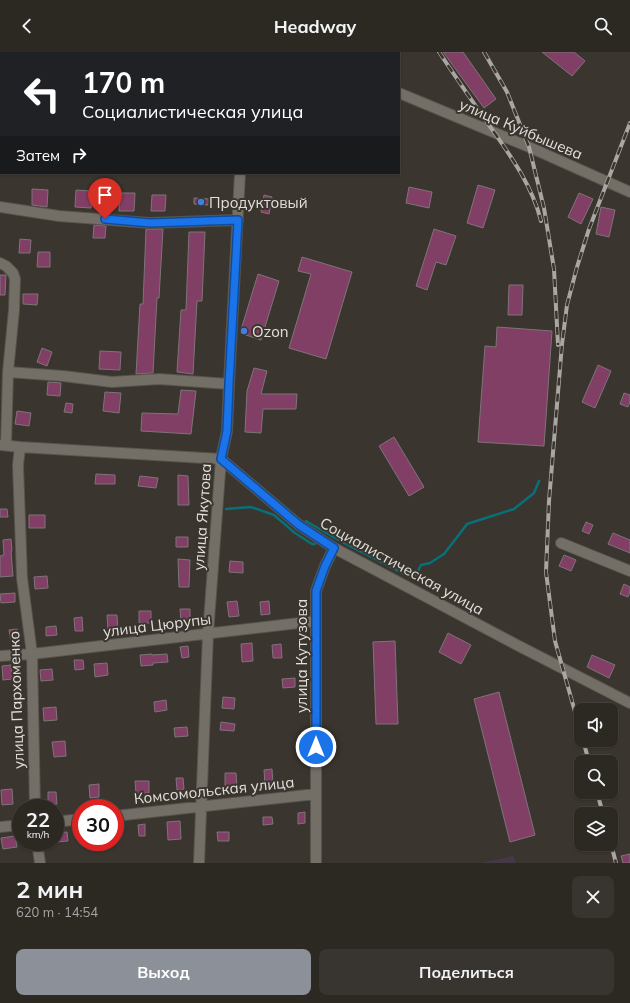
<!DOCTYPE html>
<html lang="ru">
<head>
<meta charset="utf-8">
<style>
	:root { --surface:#2c2822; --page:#38342f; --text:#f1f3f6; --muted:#a6a6a5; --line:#484440; --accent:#8c9099 }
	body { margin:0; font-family:Mulish,sans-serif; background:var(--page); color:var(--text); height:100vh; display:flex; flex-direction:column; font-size:15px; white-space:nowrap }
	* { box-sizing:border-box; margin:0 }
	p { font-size:13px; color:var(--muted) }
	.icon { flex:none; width:22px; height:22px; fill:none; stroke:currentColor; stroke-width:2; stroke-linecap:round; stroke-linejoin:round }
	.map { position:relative; height:811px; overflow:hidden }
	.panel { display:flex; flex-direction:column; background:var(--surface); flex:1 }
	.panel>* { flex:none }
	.hud { position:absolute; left:0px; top:0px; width:400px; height:122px; box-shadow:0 1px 3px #0004,0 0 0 1px var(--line); background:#202124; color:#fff; overflow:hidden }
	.controls { position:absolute; left:574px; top:651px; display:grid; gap:8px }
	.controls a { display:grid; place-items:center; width:44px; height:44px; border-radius:8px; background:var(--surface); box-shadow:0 1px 3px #0004,0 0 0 1px var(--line); font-size:20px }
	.speed { position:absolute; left:12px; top:747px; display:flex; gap:8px; font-size:20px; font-weight:700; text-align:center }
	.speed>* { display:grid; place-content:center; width:52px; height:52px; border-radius:50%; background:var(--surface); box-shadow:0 1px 3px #0004,0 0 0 1px var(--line); line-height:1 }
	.speed small { font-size:10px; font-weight:400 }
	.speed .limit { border:6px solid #d22; background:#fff; color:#111 }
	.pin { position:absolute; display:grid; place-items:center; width:34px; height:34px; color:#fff; margin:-41px -17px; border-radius:50% 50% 50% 0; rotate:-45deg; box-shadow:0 0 4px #0007 }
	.pin .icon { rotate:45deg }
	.me { position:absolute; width:44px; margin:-22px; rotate:0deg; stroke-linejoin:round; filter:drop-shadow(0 0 3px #0008) }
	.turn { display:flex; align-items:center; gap:14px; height:84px; padding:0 16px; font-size:18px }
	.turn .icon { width:52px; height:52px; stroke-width:2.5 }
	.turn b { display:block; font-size:28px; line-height:34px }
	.then { display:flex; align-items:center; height:38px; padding:0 16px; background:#0003; gap:8px; font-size:15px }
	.round { display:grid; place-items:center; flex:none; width:42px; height:42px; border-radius:8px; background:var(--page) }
	.headline { display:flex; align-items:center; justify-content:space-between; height:68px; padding:0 16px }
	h1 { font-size:24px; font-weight:700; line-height:30px }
	.cta { display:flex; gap:8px; margin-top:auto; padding:8px 16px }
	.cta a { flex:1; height:46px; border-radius:8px; background:var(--accent); color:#fff; font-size:16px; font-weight:700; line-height:46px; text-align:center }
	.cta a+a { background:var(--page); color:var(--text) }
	header { display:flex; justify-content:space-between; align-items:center; height:52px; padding:0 16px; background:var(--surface); font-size:18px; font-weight:700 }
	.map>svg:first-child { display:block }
	.industrial { fill:#453947 }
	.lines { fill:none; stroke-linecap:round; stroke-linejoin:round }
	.stream { stroke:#087079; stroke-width:2.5 }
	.building { fill:#813f66; stroke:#7e7479 }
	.minor-casing { stroke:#57544d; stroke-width:12 }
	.minor { stroke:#746f66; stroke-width:10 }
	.rail-casing { stroke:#aaa6a1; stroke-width:4 }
	.rail { stroke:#3a352e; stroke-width:2.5; stroke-dasharray:8; stroke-linecap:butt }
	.route-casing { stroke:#114b97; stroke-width:10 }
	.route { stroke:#1a73e8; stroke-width:7 }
	.shop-dot { fill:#3f7fe0; stroke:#3a352e; stroke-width:1.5 }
	.labels { text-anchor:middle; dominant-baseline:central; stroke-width:4; stroke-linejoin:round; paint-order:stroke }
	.street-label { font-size:15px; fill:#e3e0dc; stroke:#3a352e }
	.poi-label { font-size:15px; fill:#e3e0dc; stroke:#3a352e; text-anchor:start }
</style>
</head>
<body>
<header><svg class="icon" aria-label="back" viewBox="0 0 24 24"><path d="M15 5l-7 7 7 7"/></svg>Headway<svg class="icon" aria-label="search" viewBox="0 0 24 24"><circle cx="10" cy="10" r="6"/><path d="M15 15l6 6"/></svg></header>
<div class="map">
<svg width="630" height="811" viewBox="0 0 630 811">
	<rect width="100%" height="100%" fill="#3a352e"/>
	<path class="industrial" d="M513 804 516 811H481Z"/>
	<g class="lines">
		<path class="stream" d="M226 457 251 455 274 463 295 481 312 492H315
			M306 469 342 490 414 527 421 513 430 511 444 502 461 480 467 472 514 457 534 441 539 429"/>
	</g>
	<path class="building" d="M443 0H463L496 47 484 56Z
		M542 0H574L585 9 572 24Z
		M478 133 495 138 483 176 467 171Z
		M409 135 432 140 429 156 406 151Z
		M32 137 48 138 47 155 32 153Z
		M76 138 92 139 91 156 75 155Z
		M120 141H135L134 159H119Z
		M579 141 593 147 581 172 568 165Z
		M152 143H166L165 159H151Z
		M264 143 272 145 269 162 261 160Z
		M194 146 209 147 208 153 194 152Z
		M601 155 615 158 609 185 596 182Z
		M94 173 106 174 105 186H93Z
		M146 177H163L159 246H157L153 321 136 322 140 252H143Z
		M434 177 456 184 446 213 436 210 427 238 416 234Z
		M189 180H205L202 249H197L193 322 177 320 181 258H186Z
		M20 187 31 188 30 201H19Z
		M38 200H50V215H37Z
		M302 205 352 220 326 307 289 296 311 222 298 219Z
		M258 222 279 229 261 288 240 281Z
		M0 223H6L5 243H0Z
		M509 233H523L522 263H508Z
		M23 242H38L37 253 23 252Z
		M497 275 552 279 544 394 478 390 485 294 496 295Z
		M42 296 52 300 47 314 37 310Z
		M100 299 121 300 120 318 99 317Z
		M598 313 611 319 595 356 582 350Z
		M254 316 267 319 261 342H297L296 357H263L261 381 245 380 247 339Z
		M48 330 61 331 60 344 47 343Z
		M181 338 196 339 191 382 141 379 142 361 178 362Z
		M105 340 121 341 119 361 103 359Z
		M624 341 630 343V350L628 355 620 352Z
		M66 351 73 352 72 361 64 360Z
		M17 359 31 361 29 374 15 372Z
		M394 385 424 435 409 444 379 394Z
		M96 422 115 423V432H95Z
		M178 423 188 424 189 453H178Z
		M140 424 158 426 156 436 138 434Z
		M0 457H7L8 465H0Z
		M29 463H45V476H29Z
		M586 470 593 473 589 482 582 479Z
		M613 481 630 488V501L608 492Z
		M176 485H188V495H176Z
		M11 487 12 499H11L13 524 0 525V504L4 503 3 488Z
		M564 503 576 508 571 519 559 514Z
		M178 507 190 508 189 535H179Z
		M230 509 243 510V521L229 520Z
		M47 524 48 536 35 537 34 525Z
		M624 532 630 535V540L628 545 620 542Z
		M15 541V550L1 551 0 542Z
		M237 549 239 564 229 565 227 550Z
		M269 549 270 562 261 563 260 550Z
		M180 557H190V570H181Z
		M139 559H151V571H139Z
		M107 563H117L118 579H108Z
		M82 565 83 579H75L74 566Z
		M56 574 57 583 46 584V575Z
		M17 577 18 588 11 589 9 578Z
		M448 581 471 593 461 612 439 600Z
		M395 589 398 672H376L373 590Z
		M252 591 253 609 242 610 241 592Z
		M281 592 282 606H273L272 593Z
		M188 594 189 605 182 606 180 595Z
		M152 602V603L167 602 168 610 153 611V613L141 614 140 603Z
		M592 603 615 613 609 626 587 615Z
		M74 608H83L84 617 75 618Z
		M107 611 108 623 95 625 94 612Z
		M11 613 12 627 3 628 2 614Z
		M52 617 53 628 41 629 40 618Z
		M295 626V635L283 636 282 627Z
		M499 640 535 783 510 790 474 647Z
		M223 645 235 646 234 657 222 656Z
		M166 648 167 658 155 660 154 650Z
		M56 655 57 668 44 669 43 656Z
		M221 670 235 672 234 679 220 678Z
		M187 675 188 684 175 685 174 676Z
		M65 689 66 704 54 705 52 690Z
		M272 717 273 732 265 733 264 718Z
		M225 721H236L237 734H225Z
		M176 726H183L184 737 177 738Z
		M135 729H149V741H136Z
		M99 732V745L90 746 89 733Z
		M12 737 13 752 2 753 1 738Z
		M48 740H56L57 752 48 753Z
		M305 760V771L298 772V761Z
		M263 765H272L273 772 263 773Z
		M180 769 181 787 168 788 167 770Z
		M145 772V784H139L138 773Z
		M67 780 68 789 56 790 55 781Z
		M217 780H229V789H218Z
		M15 784 17 795 3 797 1 786Z
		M630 802V811H623L621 804Z"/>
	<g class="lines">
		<g class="minor-casing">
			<path id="minor" d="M302 0 304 1
				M247 1V0
				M0 32H1
				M399 41 529 95 630 140
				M0 155 59 164 150 171 238 168
				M0 211 6 214 13 221 15 227 14 258 8 320 6 393
				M8 320 63 324 112 330 159 327 229 332
				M0 393 20 395 221 407 299 473 334 496 517 593 630 651
				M20 395 18 413 22 526 32 602 35 756
				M561 491 630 519
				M0 604 32 602 316 569
				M115 764 316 742
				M55 770 81 767
				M0 775 21 773
				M37 790 40 811
				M199 811 208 582 221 407 227 379 229 332 240 121
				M316 811V539L325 514 334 496"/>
		</g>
		<use href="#minor" class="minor"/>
		<g class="rail-casing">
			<path id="rail" d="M439 0C455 24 472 49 489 73 510 103 532 133 541 169
				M484 0 507 40 529 95 544 156 554 217 558 293
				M581 681 555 589 546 520 549 449 562 292 567 253 577 215 589 177 630 71
				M583 688 589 710
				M597 740 603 762
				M611 792 616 811"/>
		</g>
		<use href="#rail" class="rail"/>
	</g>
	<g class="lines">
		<g class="route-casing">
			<path id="route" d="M105 167 150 171 238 168 229 332 227 379 221 407 299 473 334 496 325 514 316 539V695"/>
		</g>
		<use href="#route" class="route"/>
	</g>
	<g class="shop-dot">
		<circle cx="201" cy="150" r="4"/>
		<circle cx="244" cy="279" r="4"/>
	</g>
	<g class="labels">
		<g class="street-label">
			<text transform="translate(521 77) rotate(23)">улица Куйбышева</text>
			<text transform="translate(202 465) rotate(-86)">улица Якутова</text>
			<text transform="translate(402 514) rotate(29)">Социалистическая улица</text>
			<text transform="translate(157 573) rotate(-7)">улица Цюрупы</text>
			<text transform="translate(301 604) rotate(-90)">улица Кутузова</text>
			<text transform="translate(16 648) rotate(-92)">улица Пархоменко</text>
			<text transform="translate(214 738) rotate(-6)">Комсомольская улица</text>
		</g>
		<g class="poi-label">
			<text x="209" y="150">Продуктовый</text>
			<text x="252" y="279">Ozon</text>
		</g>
	</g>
</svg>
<div class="controls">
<a><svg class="icon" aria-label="sound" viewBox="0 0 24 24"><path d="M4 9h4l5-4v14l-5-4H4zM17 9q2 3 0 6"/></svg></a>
<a><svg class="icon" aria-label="search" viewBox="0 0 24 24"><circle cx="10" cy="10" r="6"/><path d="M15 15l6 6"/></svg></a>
<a><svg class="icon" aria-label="layers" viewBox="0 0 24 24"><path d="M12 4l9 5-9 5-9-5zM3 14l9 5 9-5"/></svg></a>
</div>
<div class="speed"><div>22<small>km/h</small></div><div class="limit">30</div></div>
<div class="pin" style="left:105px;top:167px;background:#d93025"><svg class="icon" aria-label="arrive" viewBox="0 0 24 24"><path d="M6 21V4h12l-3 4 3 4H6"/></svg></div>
<svg class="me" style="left:316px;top:695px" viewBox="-20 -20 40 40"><circle r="17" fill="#1a73e8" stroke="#fff" stroke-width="3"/><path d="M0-11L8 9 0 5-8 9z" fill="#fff"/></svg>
<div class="hud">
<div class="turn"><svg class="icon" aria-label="left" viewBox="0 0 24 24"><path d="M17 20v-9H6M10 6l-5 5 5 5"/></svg><div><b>170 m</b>Социалистическая улица</div></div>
<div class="then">Затем<svg class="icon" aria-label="right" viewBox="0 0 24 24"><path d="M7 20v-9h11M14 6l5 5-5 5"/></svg></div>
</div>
</div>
<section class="panel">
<div class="headline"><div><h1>2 мин</h1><p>620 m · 14:54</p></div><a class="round"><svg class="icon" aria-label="close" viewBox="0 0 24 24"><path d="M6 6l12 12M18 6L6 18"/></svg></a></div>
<div class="cta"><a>Выход</a><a>Поделиться</a></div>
</section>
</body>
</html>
